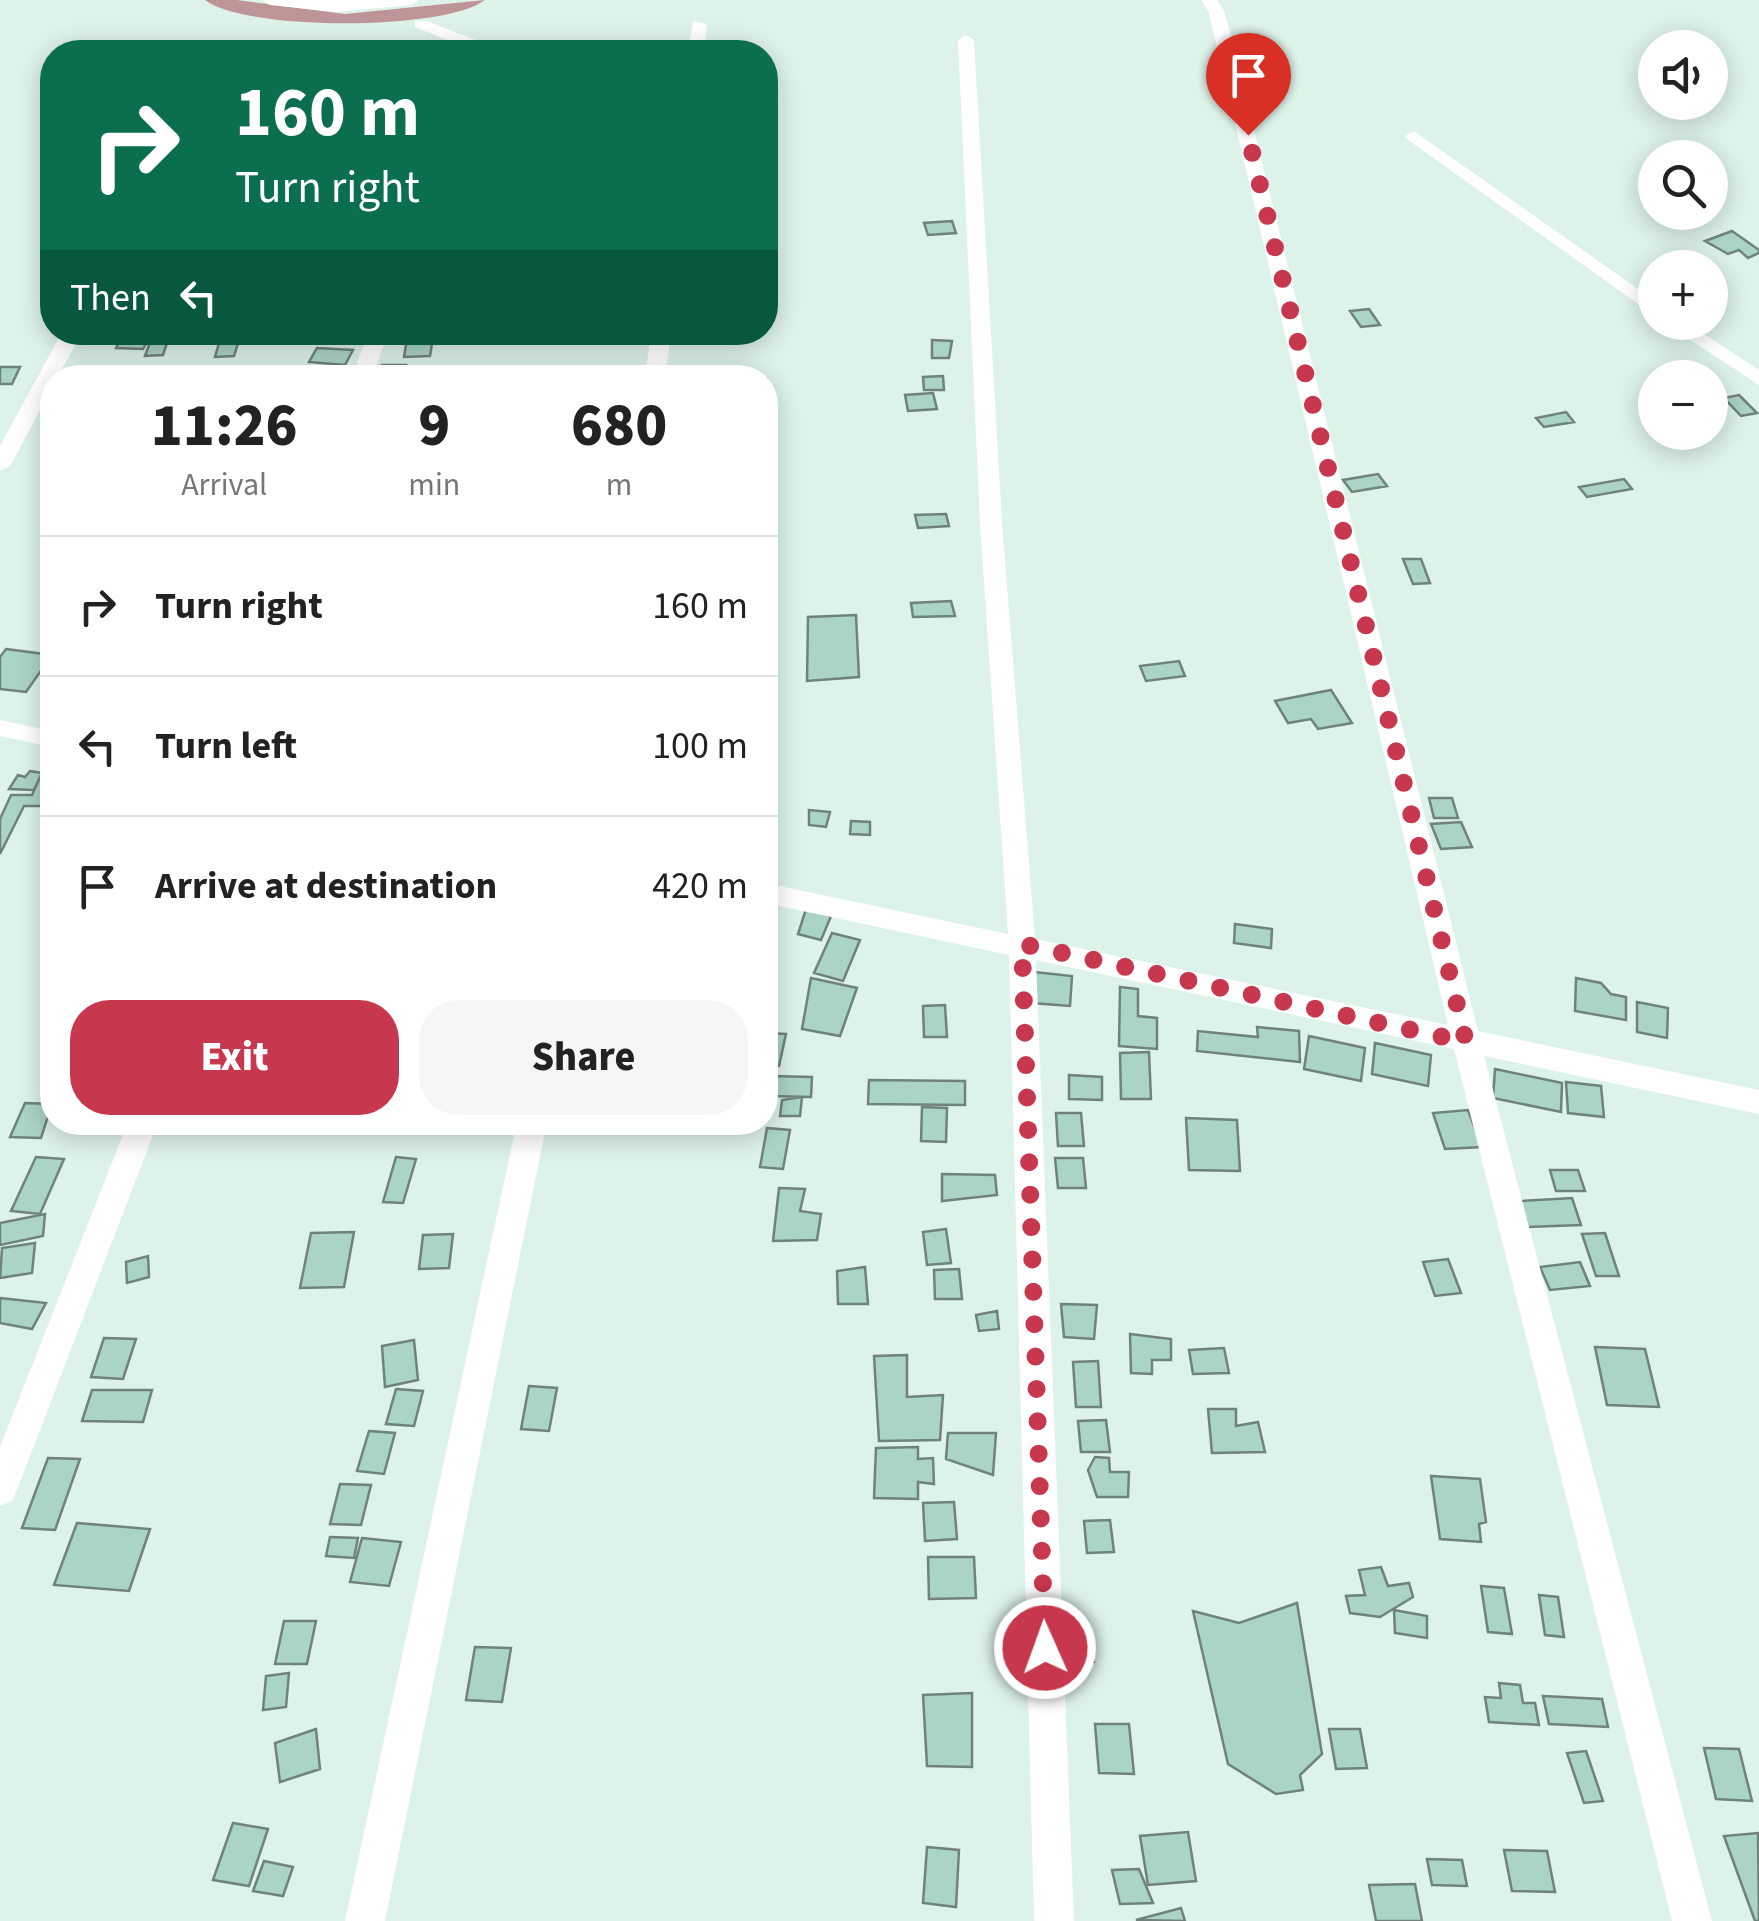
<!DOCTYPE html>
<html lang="en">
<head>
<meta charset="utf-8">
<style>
	:root { --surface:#fff; --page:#f6f6f6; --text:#222; --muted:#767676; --line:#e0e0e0; --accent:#c7374e }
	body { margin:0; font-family:"Source Sans 3",sans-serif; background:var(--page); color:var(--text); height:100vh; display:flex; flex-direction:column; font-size:38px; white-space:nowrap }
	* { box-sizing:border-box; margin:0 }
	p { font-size:32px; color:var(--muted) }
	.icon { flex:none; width:55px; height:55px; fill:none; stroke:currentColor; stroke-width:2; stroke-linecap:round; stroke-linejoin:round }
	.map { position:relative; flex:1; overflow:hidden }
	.side { position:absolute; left:40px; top:365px; width:738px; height:770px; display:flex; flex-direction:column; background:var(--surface); border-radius:40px; box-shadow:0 5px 25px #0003 }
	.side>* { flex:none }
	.top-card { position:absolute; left:40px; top:40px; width:738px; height:305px; border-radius:40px; box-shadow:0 5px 25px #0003; background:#0b6e4f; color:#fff; overflow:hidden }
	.fabs { position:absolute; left:1638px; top:30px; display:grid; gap:20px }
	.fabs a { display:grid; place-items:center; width:90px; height:90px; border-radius:50%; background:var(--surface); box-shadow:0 5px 25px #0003; font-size:50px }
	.pin { position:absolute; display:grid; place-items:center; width:85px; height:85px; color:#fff; margin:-102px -42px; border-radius:50% 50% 50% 0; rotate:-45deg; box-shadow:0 0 10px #0007 }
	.pin .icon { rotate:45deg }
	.me { position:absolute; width:110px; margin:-55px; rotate:358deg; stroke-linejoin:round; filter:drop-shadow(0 0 8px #0008) }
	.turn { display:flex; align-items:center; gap:35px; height:210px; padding:0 30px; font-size:45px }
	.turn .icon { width:130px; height:130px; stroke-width:2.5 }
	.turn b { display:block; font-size:70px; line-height:85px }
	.then { display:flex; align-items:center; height:95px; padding:0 30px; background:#0003; gap:20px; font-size:38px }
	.eta { display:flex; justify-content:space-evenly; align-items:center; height:170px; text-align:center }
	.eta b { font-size:60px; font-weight:800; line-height:70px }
	.primary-button { display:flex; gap:20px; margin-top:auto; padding:20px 30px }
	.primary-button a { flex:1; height:115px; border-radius:40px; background:var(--accent); color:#fff; font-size:40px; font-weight:800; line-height:115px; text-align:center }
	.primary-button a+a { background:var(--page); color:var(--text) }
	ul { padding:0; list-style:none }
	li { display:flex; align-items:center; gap:30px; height:140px; padding:0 30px; border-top:2px solid var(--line) }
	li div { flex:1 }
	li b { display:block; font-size:38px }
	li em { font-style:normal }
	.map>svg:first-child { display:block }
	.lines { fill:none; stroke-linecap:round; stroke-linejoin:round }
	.canal { fill:#be9597; fill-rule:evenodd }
	.building { fill:#aad4c3; stroke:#70837b; stroke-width:2.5 }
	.minor { fill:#fff; fill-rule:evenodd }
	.route { stroke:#c7374e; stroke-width:18; stroke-dasharray:0 32.4 }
</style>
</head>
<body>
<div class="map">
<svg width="1759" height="1921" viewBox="0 0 1759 1921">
	<rect width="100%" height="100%" fill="#ddf2e9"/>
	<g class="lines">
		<path class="canal" d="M205 0H237L345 14 485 0C444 31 245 31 205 0Z"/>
	</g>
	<path class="building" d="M952 221 956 233 928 235 924 223Z
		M1732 231 1759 250V253L1748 258 1739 250 1728 254 1705 241Z
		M1369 309 1380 325 1361 327 1350 311Z
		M122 337 149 338 143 349 116 348Z
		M433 337 430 356 404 357 407 338Z
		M151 340H168L163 355 145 356Z
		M932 340 952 341 949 358H932Z
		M219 343H238L234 356 215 357Z
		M317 348 353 350 345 365 309 362Z
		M382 365H406L403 378H368L378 377Z
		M0 367H20L12 384H0Z
		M943 376 944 390H924L923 377Z
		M933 393 937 409 908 411 905 395Z
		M1739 395 1757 413 1741 416 1724 398Z
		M1566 412 1574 422 1544 427 1536 418Z
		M1378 474 1387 486 1352 492 1343 480Z
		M1624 479 1632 489 1587 497 1579 487Z
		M946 514 949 526 918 528 915 515Z
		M1403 559H1421L1430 583 1413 584Z
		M951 601 955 616 913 617 911 603Z
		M856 615 859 677 807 681 808 617Z
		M6 649 52 655 26 692 0 689V657Z
		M1179 661 1185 676 1146 681 1140 666Z
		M1331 690 1352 723 1318 729 1311 719 1288 723 1275 701Z
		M46 764H52V787L44 806H24L0 854V819L11 795H32Z
		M30 771 42 773 34 790 9 789 18 775 25 777Z
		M1429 798H1452L1458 818H1434Z
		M809 810 830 812 826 827 809 825Z
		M851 821 870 822V835L850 834Z
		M1461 822 1472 847 1441 849 1431 824Z
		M806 909 831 916 821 940 798 934Z
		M1235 924 1272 929 1271 948 1234 943Z
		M832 933 860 940 843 981 814 973Z
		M1034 972 1072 976 1070 1006 1032 1003Z
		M811 978 857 988 840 1036 802 1029Z
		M1576 978 1601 983 1611 994 1626 997V1020L1575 1011Z
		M1120 987 1138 989V1016L1157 1018V1049L1119 1046Z
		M1637 1002 1668 1008 1667 1038 1637 1032Z
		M945 1005 947 1037H924L923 1006Z
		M1257 1027 1299 1031 1300 1062 1197 1051 1198 1031 1258 1037Z
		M765 1033 786 1034 779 1066 765 1065Z
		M1309 1036 1365 1048 1361 1081 1304 1069Z
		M1375 1043 1431 1055 1428 1086 1372 1074Z
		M1149 1052 1151 1099H1121L1120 1053Z
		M1495 1069 1562 1083 1561 1112 1493 1098Z
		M1069 1075 1102 1077V1100L1069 1099Z
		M771 1076 812 1077 811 1097 769 1096Z
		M869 1080 965 1081V1105L868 1104Z
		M1566 1082 1601 1086 1604 1117 1568 1113Z
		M802 1097 800 1116H780L782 1100Z
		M25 1103 52 1104 41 1138 10 1137Z
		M922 1107 947 1108 946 1142 921 1141Z
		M1468 1110 1482 1147 1445 1149 1433 1113Z
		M1056 1113H1081L1084 1146H1058Z
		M1186 1118 1237 1120 1240 1171 1189 1170Z
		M581 1122H688V1126Z
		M767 1128 790 1130 783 1169 760 1167Z
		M36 1157 64 1159 40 1214 11 1211Z
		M396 1157 416 1159 403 1203 383 1202Z
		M1055 1158H1083L1086 1188H1058Z
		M1550 1170H1578L1585 1191H1556Z
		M942 1174 995 1175 997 1195 942 1201Z
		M779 1188 805 1189 800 1211 821 1214 817 1240 773 1241Z
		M1572 1198 1581 1225 1528 1227 1520 1201Z
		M45 1214 43 1236 0 1245V1223Z
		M946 1229 951 1263 927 1265 923 1232Z
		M354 1232 344 1287 300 1288 311 1233Z
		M1605 1233 1619 1276H1596L1582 1234Z
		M453 1234 449 1268 419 1269 423 1235Z
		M35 1243 32 1273 0 1278 2 1248Z
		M148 1256 149 1277 127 1283 126 1262Z
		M1448 1259 1461 1293 1435 1296 1423 1262Z
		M1580 1262 1590 1286 1550 1290 1540 1267Z
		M865 1267 868 1304H838L837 1271Z
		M959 1269 962 1299H935L934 1270Z
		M0 1298 46 1303 32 1329 0 1323Z
		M1061 1304 1097 1305 1094 1339 1064 1337Z
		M997 1311 999 1329 979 1331 976 1315Z
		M1130 1334 1171 1339V1360H1152V1374L1131 1373Z
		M104 1338 136 1339 123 1379 91 1377Z
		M414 1340 418 1380 385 1387 382 1346Z
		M1595 1347 1645 1349 1659 1407 1607 1405Z
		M1224 1348 1229 1373 1193 1374 1189 1350Z
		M907 1355V1397L943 1395 940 1440 879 1441 874 1356Z
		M1098 1361 1101 1407H1076L1073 1362Z
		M529 1386 557 1388 549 1431 521 1429Z
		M396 1389 423 1391 414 1426 386 1424Z
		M92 1390H152L143 1422 82 1421Z
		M1208 1409H1236V1426L1258 1422 1265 1452 1212 1453Z
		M1106 1420 1110 1452H1081L1078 1421Z
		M369 1431 395 1433 384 1474 357 1471Z
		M948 1433H996L993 1475 946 1459Z
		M918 1447V1459L933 1458 934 1484 918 1482V1499L874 1498 876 1448Z
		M1095 1457 1109 1458 1110 1472H1129L1128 1497H1097L1088 1470Z
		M48 1458 80 1459 55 1530 22 1528Z
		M1431 1476 1480 1479 1486 1522 1479 1524 1481 1542 1440 1539Z
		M340 1484 371 1485 361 1525 330 1524Z
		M954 1502 957 1539 925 1541 923 1503Z
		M1110 1520 1114 1552 1087 1553 1084 1521Z
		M77 1523 150 1529 129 1591 54 1585Z
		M330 1537 358 1538 354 1558 326 1556Z
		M362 1538 401 1542 389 1586 350 1582Z
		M928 1557H974L976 1598 929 1599Z
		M1381 1567 1388 1586 1409 1583 1413 1597 1380 1617 1350 1613 1346 1596 1365 1595 1359 1570Z
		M1481 1586 1504 1588 1512 1634 1488 1632Z
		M1539 1595 1558 1597 1564 1637 1545 1635Z
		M1297 1603 1322 1754 1300 1775 1303 1790 1276 1794 1228 1764 1193 1611 1239 1623Z
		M1394 1610 1427 1616V1638L1395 1633Z
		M284 1621H316L307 1664H275Z
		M1085 1636 1094 1662 1062 1671 1053 1644Z
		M475 1647 511 1648 502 1702 466 1700Z
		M289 1673 286 1707 263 1710 266 1676Z
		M1499 1683 1520 1685 1523 1703H1535L1539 1725 1489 1722 1485 1697 1501 1698Z
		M972 1693V1767L927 1766 923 1695Z
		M1543 1696 1602 1699 1608 1727 1549 1724Z
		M1095 1724H1129L1134 1774 1099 1773Z
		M316 1729 320 1769 280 1782 275 1743Z
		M1329 1729H1360L1367 1768 1336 1769Z
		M1704 1748 1739 1749 1752 1801 1716 1799Z
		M1586 1751 1603 1801 1584 1803 1567 1753Z
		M233 1823 268 1829 249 1886 213 1880Z
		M1188 1832 1196 1881 1148 1885 1140 1836Z
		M1758 1833 1759 1921H1755L1724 1836Z
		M927 1847 959 1850 956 1907 923 1903Z
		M1504 1850 1547 1851 1555 1892 1512 1891Z
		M1427 1859 1462 1860 1467 1886 1432 1885Z
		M264 1861 293 1867 283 1896 253 1891Z
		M1139 1869 1153 1903 1120 1904 1112 1870Z
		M1415 1884 1422 1921H1376L1369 1885Z
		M1181 1908 1185 1921 1136 1920Z"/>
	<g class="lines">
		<path class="minor" d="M262 0H419L411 5 336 12 270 5Z
			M1201 0H1217L1225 13 1478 1031 1759 1090V1114L1484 1056 1712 1921H1672L1454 1049 1036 960 1074 1921H1034L1009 955 765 903V883L1008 934 980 523 958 40 966 35 974 40 1002 523 1035 939 1448 1025 1209 13Z
			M415 21H427L483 43 486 52H470L469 49 415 27Z
			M693 21 707 24 704 52H688Z
			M1414 131 1655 301V316L1408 140 1405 136Z
			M1663 322H1686L1759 370V385Z
			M62 332H82L57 378H52V387L11 465 0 471V446Z
			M369 332H389L371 378H351Z
			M651 332H671L665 378H645Z
			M0 720 52 731V747L0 736Z
			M128 1122H158L17 1490 12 1501 0 1506V1447Z
			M517 1122H547L385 1921H345Z"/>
	</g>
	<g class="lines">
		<path class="route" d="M1045 1648 1022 944 1466 1042 1248 135"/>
	</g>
</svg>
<div class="fabs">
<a><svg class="icon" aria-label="sound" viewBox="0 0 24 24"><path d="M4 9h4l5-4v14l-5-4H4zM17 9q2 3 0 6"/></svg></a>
<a><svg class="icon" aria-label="search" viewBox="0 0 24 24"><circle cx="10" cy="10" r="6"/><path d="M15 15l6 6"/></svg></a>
<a>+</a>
<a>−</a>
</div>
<div class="pin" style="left:1248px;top:135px;background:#d93025"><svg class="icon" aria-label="arrive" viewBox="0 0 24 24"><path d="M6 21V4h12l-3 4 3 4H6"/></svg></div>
<svg class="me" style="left:1045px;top:1648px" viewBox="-20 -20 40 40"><circle r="17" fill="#c7374e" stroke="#fff" stroke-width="3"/><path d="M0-11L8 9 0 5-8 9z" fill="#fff"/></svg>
<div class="top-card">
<div class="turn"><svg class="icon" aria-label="right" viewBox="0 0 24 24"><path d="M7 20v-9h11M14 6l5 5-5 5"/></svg><div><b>160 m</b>Turn right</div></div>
<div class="then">Then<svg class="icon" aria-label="left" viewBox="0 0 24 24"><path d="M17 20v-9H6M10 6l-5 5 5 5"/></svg></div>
</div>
<section class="side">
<div class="eta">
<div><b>11:26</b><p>Arrival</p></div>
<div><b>9</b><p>min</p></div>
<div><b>680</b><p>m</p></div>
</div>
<ul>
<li><svg class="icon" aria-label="right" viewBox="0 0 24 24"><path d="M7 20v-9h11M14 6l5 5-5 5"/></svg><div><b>Turn right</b></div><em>160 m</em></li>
<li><svg class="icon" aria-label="left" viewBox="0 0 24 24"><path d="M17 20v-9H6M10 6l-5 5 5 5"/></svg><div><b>Turn left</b></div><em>100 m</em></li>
<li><svg class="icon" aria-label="arrive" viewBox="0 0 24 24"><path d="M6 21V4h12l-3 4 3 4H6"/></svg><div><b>Arrive at destination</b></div><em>420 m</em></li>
</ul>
<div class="primary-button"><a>Exit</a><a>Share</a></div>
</section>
</div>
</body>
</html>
